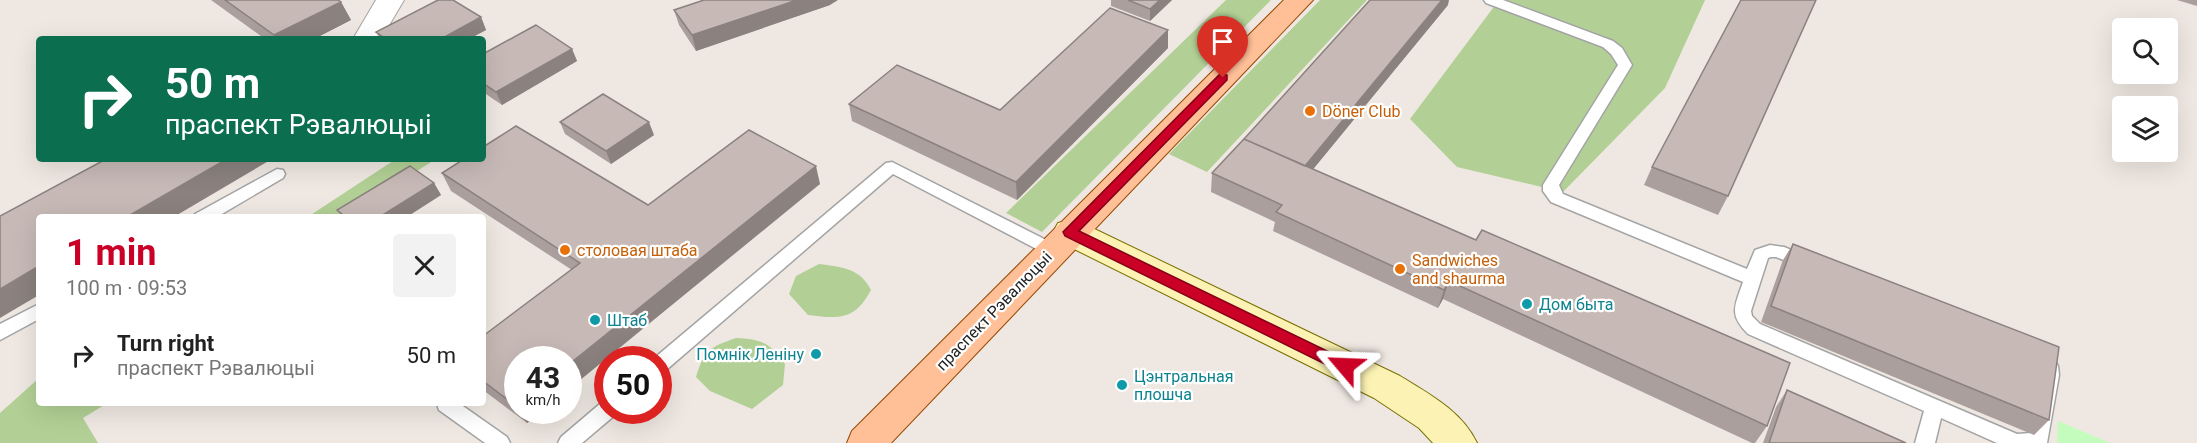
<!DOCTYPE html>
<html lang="en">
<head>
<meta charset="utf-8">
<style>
	:root { --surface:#fff; --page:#f2f2f2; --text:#222; --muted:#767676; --accent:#ca0026 }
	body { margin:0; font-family:Roboto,sans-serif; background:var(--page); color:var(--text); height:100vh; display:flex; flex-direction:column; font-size:22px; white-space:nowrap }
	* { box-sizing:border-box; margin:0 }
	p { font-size:20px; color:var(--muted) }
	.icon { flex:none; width:33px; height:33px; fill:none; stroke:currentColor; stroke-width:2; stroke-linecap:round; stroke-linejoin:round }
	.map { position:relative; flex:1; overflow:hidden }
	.side { position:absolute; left:36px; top:214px; width:450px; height:192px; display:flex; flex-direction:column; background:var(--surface); border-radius:6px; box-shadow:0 6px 24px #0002 }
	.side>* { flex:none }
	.guide { position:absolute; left:36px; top:36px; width:450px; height:126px; border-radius:6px; box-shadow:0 6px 24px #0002; background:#0b6e4f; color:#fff; overflow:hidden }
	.fabs { position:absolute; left:2112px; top:18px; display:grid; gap:12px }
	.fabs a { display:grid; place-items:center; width:66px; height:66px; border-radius:6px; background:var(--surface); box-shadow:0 6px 24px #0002; font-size:30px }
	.speed { position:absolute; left:504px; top:346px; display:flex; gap:12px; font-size:30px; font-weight:700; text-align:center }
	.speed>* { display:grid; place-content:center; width:78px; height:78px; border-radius:50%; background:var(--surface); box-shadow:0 6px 24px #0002; line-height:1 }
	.speed small { font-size:15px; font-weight:400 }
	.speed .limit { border:9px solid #d22; background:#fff; color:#111 }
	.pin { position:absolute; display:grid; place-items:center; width:51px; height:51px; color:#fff; margin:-62px -26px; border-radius:50% 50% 50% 0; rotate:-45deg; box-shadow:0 0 6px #0007 }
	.pin .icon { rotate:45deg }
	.me { position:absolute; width:66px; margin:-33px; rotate:296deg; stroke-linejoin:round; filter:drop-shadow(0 0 4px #0008) }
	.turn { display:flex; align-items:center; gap:21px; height:126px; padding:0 30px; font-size:27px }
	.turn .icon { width:78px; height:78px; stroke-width:2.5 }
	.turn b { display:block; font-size:42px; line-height:51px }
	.round { display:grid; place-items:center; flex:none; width:63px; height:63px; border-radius:6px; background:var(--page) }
	.headline { display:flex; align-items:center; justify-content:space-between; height:102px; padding:0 30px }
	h1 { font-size:36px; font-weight:700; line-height:45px; color:var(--accent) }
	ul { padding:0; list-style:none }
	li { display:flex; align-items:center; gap:18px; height:78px; padding:0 30px }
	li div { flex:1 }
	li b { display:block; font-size:22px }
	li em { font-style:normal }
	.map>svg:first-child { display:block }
	.forest { fill:#b2d095 }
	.park { fill:#c3fcbd }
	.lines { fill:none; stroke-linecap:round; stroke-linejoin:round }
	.service-casing { stroke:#a4a4a4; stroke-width:3 }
	.minor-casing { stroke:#a4a4a4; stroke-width:2 }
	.secondary-casing { stroke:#786f00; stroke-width:2 }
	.primary-casing { stroke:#964800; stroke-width:2 }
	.service { fill:#fff; fill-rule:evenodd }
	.minor { fill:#fff; fill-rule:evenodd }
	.secondary { fill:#fcf2b3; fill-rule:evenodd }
	.primary { fill:#ffbf97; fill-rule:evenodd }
	.wall { fill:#ab9f9d }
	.shaded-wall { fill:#8b827f }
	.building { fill:#c7b9b6; stroke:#8b827f; stroke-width:1.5 }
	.route { fill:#ca0026; stroke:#830019; stroke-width:1.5 }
	.food-dot { fill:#e8710a; stroke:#fff; stroke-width:2 }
	.culture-dot { fill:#0f9aa8; stroke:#fff; stroke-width:2 }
	.labels { text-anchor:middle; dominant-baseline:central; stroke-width:4.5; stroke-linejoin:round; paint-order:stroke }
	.food-label { font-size:16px; fill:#c56008; stroke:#fff; text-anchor:start }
	.culture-label { font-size:16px; fill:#0d838f; stroke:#fff; text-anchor:start }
	.street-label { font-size:16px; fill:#1d1d1d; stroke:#fff }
</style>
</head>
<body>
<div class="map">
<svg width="2197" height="443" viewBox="0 0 2197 443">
	<rect width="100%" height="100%" fill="#efe8e2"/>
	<path class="forest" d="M1226 0H1271L1042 232 1006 213Z
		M1320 0H1367L1207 172 1169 154Z
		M1499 0H1705L1665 88 1563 192 1457 167 1410 119Z
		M396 159H436L344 217 306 218Z
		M819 264C842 267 860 268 871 290 855 320 840 319 808 315L789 294 796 276Z
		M736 338C762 339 770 343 785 364L783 385 752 409 710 391 696 377C704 350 710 347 736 338Z
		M39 378V404H106L83 418 98 443H0V413Z"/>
	<path class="park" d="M2058 421 2110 443H2057Z"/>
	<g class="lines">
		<g class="service-casing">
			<path id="service" d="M1484 0H1503L1613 41 1622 48 1632 65 1559 185 1563 194 1747 269 1755 250 1770 245 1784 247 2051 354 2058 366 2059 375 2047 443H1997L1941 418 1935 443H1915L1924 411 1748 334C1728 314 1735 306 1743 282L1551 202 1543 191V185L1618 65 1611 54 1603 47 1486 3ZM1771 257H1776L2039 364 2041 375 2031 433 2017 434 1760 324 1752 316 1751 311 1768 258Z
				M892 162 1058 246 1060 250 1058 254 1052 256 1046 254 893 174 665 371 658 373V360H652L886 163Z
				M277 169 283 170 285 174 283 178 215 218H193L195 214Z
				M39 304V319L0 340V324Z
				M608 401V411H617L615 415 582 443H558L561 437 601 403Z
				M437 404H460L507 437 510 443H485L439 410Z"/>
		</g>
		<g class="minor-casing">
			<path id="minor" d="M376 0H404L381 39H353Z"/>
		</g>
		<g class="secondary-casing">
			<path id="secondary" d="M1070 220 1082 223 1400 376C1429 394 1462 411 1477 443H1433L1419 428 1374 398 1058 241 1053 232 1058 223Z"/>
		</g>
		<g class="primary-casing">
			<path id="primary" d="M1284 0H1313L891 443H847L852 431Z"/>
		</g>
		<use href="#service" class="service"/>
		<use href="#minor" class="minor"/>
		<use href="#secondary" class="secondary"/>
		<use href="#primary" class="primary"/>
	</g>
	<path class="wall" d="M211 0H338L341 2 351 20 314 39H265Z
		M1111 0H1172L1150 21 1111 6Z
		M2177 0H2197V6Z
		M830 5 696 51 679 25 674 10Z
		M1448 5 1313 169 1767 426 1755 443H1752L1443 299 1438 308 1273 231 1275 222 1211 192 1212 173 1245 139Z
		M481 17 486 30 469 39H380L376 32Z
		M1168 48 1017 200 852 121 849 104 1000 110Z
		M572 49 577 61 502 105 483 92V54Z
		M560 122 654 135 611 164 565 134Z
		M1652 167 1728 196 1718 215 1644 185Z
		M442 173 648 205 820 184 518 360V411H542L527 423 483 390V336L572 270 451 191Z
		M434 183 441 195 405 218H342L337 210Z
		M1793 244 2049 420 2034 435 1761 322 1783 260Z
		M1787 390 1906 443H1763L1776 407Z"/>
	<path class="shaded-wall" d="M797 0H838L830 5 696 51 692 35Z
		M1160 0H1172L1150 21V9Z
		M1442 0H1449L1448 5 1301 184 1304 167Z
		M341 2 351 20 314 39H276L274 35Z
		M481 17 486 30 469 39H441Z
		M1168 30V48L1017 200 1016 182Z
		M572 49 577 61 502 105 496 92Z
		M649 122 654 135 611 164 606 151Z
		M227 159H272L172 218H125Z
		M816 166 820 184 568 390V365Z
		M434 183 441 195 405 218H378Z
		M39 266V295L0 318V289Z
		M1449 281 1443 299 1438 308 1444 290Z
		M520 411H542L527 423Z"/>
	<path class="building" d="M225 0H338L341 2 274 35Z
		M438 0H453L481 17 441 39H386L376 32Z
		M704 0H797L692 35 674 10Z
		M1128 0H1160L1150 9Z
		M1370 0H1442L1305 166 1244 139Z
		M1741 0H1816L1728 196 1652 167Z
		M1110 8 1168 30 1016 182 849 104 897 65 1000 110Z
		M536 25 572 49 496 92 483 83V54Z
		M603 94 649 122 606 151 560 122Z
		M516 126 648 205 749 130 816 166 568 365V360H518L517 407 483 381V336L580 263 442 173 464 159H483V147Z
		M1244 139 1476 240 1482 230 1790 363 1767 426 1449 281 1444 290 1276 212 1282 205 1212 173Z
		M106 159H227L125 218H39V266L0 289V216Z
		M410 166 434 183 378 218H347L337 210Z
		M1793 244 2059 347 2049 420 1771 306Z
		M1787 390 1906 443H1769Z"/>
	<path class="route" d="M1223 74 1227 75V80L1079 231 1350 362 1352 366 1350 371H1339L1065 236 1063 232 1219 75Z"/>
	<g class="food-dot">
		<circle cx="1310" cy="111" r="6"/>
		<circle cx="565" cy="250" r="6"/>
		<circle cx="1400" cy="269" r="6"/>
	</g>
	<g class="culture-dot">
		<circle cx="1527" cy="304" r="6"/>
		<circle cx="595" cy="320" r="6"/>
		<circle cx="816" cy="354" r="6"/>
		<circle cx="1122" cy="385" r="6"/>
	</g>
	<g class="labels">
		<g class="food-label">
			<text x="1322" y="111">Döner Club</text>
			<text x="577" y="250">столовая штаба</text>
			<text x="1412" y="260">Sandwiches<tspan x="1412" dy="18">and shaurma</tspan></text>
		</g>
		<g class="culture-label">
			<text x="1539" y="304">Дом быта</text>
			<text x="607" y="320">Штаб</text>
			<text x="804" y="354" text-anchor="end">Помнік Леніну</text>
			<text x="1134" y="376">Цэнтральная<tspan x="1134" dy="18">плошча</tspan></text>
		</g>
		<g class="street-label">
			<text transform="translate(994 311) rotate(-46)">праспект Рэвалюцыі</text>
		</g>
	</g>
</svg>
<div class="fabs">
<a><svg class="icon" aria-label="search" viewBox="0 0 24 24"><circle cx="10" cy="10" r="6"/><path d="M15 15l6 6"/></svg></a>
<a><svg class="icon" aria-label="layers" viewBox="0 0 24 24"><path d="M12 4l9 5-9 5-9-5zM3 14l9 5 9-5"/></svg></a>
</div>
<div class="speed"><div>43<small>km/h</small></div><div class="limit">50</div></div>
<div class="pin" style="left:1223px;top:78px;background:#d93025"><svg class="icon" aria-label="arrive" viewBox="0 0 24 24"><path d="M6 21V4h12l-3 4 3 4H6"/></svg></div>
<svg class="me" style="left:1345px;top:366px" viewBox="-20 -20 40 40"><path d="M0-17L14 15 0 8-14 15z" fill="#ca0026" stroke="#fff" stroke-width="4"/></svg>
<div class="guide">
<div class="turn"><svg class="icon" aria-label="right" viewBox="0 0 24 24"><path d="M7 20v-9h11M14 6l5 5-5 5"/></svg><div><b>50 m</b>праспект Рэвалюцыі</div></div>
</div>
<section class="side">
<div class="headline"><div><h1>1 min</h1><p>100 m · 09:53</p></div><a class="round"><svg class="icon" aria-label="close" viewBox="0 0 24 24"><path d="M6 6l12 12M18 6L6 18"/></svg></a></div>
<ul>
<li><svg class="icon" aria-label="right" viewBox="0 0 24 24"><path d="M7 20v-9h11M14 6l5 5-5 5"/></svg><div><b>Turn right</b><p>праспект Рэвалюцыі</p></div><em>50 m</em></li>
</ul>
</section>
</div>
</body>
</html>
